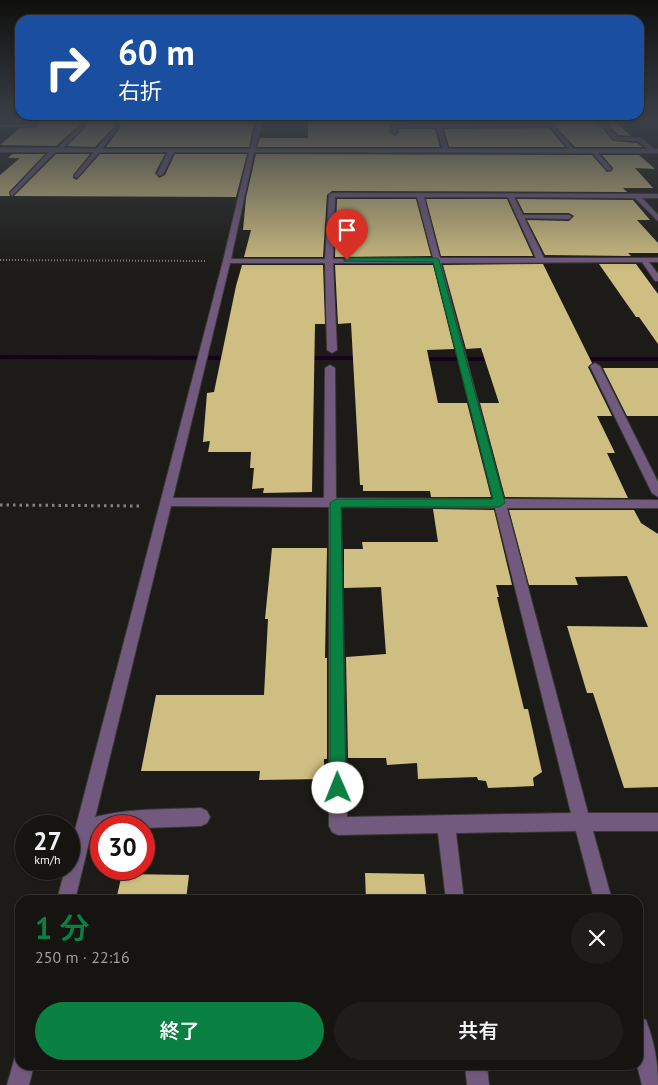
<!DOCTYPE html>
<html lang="ja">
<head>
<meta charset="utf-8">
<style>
	:root { --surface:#151411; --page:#1e1d1a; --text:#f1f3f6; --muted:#9d9e9f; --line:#343331; --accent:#0b8043 }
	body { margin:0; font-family:"PT Sans","Noto Sans JP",sans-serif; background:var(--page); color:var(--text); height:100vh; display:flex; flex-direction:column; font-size:19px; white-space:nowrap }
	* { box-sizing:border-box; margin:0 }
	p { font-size:16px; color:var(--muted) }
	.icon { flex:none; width:28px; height:28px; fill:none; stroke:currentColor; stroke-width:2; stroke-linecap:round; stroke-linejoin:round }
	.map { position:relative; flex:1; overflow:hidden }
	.side { position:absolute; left:15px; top:895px; width:628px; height:175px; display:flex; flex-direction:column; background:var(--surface); border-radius:15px; box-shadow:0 1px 4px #0004,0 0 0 1px var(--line) }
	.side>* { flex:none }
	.banner { position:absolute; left:15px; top:15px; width:629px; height:105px; border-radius:15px; box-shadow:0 1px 4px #0004,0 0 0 1px var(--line); background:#1a4fa0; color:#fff; overflow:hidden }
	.speed { position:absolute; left:15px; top:815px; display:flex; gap:10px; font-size:25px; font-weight:700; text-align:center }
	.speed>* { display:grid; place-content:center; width:65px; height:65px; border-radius:50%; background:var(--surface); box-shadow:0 1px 4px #0004,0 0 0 1px var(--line); line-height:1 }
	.speed small { font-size:12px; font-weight:400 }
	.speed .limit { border:8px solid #d22; background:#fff; color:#111 }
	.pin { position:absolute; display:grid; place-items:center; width:42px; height:42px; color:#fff; margin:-51px -21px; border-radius:50% 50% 50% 0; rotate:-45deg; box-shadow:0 0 5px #0007 }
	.pin .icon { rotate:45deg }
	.me { position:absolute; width:55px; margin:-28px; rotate:359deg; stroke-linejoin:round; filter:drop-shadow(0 0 4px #0008) }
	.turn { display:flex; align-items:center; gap:18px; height:105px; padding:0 20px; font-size:22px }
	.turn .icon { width:65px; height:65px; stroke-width:2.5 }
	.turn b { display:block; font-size:35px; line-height:42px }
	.round { display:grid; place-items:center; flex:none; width:52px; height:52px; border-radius:26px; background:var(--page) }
	.head { display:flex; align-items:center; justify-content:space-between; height:85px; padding:0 20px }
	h1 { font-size:30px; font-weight:600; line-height:38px; color:var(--accent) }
	.button { display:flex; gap:10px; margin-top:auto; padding:10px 20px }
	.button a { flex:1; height:58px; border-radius:30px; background:var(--accent); color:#fff; font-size:20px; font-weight:600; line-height:58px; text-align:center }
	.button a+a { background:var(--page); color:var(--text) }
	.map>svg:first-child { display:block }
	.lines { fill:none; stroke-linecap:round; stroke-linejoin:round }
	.stream { fill:#150020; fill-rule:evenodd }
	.building { fill:#cebe81 }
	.service-casing { stroke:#393834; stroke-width:2 }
	.minor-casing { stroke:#393834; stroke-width:2 }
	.path-far2 { stroke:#83827f; stroke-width:1; stroke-dasharray:1 2; stroke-linecap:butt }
	.path-far1 { stroke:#83827f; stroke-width:2; stroke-dasharray:1 2; stroke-linecap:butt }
	.path { stroke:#83827f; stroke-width:3; stroke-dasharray:2.5 4; stroke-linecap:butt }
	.service { fill:#725a7e; fill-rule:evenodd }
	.minor { fill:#725a7e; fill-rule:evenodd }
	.route { fill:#0b8043; stroke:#07532c }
</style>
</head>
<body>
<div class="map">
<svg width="658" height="1085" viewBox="0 0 658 1085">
	<rect width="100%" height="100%" fill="#1c1b17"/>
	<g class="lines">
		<path class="stream" d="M0 355 234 356 238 358 234 360 0 359Z
			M298 356H366L370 358 366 360H301L297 358Z
			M413 357H496L500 359 496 361H416L412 359Z
			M573 357H658V361H576L572 359Z"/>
	</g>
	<path class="building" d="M29 120H255L249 147H106L121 127 117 123 95 147 67 146 86 127 83 122 56 146 0 145 20 128 39 127 37 123H26Z
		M308 120H432L433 122 391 124 389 132 395 136 399 133 398 129H435L440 147H257L260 138H308Z
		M441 120H595L613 141 637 143 643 147H575L551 122H441Z
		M605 120H613L631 136 618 135Z
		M549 128 565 147H449L444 129Z
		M12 154H45L9 192 10 196H0V175L20 158H8Z
		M56 154H90L73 175V178L77 180 100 154H165L155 173 159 178 165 175 175 154H247L236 197 14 196Z
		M256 154 592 155 607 172 612 171 613 168 602 155H639L655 169 635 168 653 188H623L627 192 332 191 327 195 323 257H244L251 230H243L246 198Z
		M337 199H416L431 256 335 257Z
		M426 199H507L533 256H441Z
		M517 199 633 200 650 220H637L658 243V253H628L631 256 545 255 527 220 569 221 574 216 569 213H524Z
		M543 264 592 363 588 367 612 416H597L615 453H607L628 498 505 497 480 403H499L481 348 466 349 443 265Z
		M599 264H636L658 294V344L639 317H636Z
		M242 265H323L325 324H315L312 492 263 493 264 488 252 489 254 468H250L251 452H208L210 441 203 442 207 393 214 392 236 286Z
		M335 265H433L454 349 427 350 438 403H467L491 497H431L430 491H363V485H360L351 323 338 324Z
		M603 368H658V416H627Z
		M433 509 494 510 512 585H496L499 597H497L524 709H528L542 772 533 778 534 786 488 788 486 781 478 780 477 777 418 779 417 763 387 765 386 758H348L346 657 386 654 381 587 344 588V549H363L362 542H438Z
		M509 510H634L641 523 658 534V787L624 788 593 693H587L567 626 648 627 627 576 575 577 578 585H529Z
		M272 548H327L325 658H327V759H324V779L259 780 260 771H141L156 695H264L268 619H265Z
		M365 873 424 874 427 900H366Z
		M122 874 189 875 186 900H116Z"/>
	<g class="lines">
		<g class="service-casing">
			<path id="service" d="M594 149 611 168V170H607L592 152Z
				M520 215H569L572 217 569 219 518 218 517 217Z
				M201 808 207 811 210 817 207 823 201 826 144 828V826H101V833L84 838 78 835 75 829 78 823C116 807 160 810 201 808Z"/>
		</g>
		<g class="minor-casing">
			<path id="minor" d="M258 120H263L255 149H443L436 127H396L397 132 394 134 391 132V126L435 124 434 120H439L440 124H551L574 149H648L638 141 614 140 597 120H602L617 137 641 138 654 149H658V153L254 152 231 259H325L329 195 332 193 658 194V198H642L658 215V221L635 198 514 197 544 258H658V262H649L658 274V281H655L642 262 441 263 504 499 658 500V508H507L588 813H658V831H593L612 900H594L576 831 456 833 464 900H446L438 833 338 835 332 832 329 826V507L171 506 75 900H57L65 869H69V853L223 261 249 152H174L163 174 160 176 157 174 168 152H99L77 178 74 176 94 152H55L12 196 10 193 49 152H0V148H57L83 124 85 126 63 148 96 149 117 125 119 126 102 149H250ZM550 126 569 149H448L441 127ZM335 197H417L433 258 333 259ZM424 197H508L536 258H440ZM230 263H325L327 350 332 353 337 350 333 263H434L493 499 336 498 335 368 330 365 325 368 324 498H173ZM341 507 495 508 571 813 347 817Z
				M0 125H36L38 126 0 127Z
				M595 363 600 366 658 482V497L652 493 590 366Z
				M638 1017 646 1020C654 1041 658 1062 658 1085H642L637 1065Z
				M20 1055V1065H34L29 1085H7L15 1057Z
				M465 1065H487L489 1085H467Z"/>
		</g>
		<path class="path-far2" d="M183 131 187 126"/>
		<path class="path-far1" d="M0 260 207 261"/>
		<path class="path" d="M0 505 142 506"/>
		<use href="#service" class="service"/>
		<use href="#minor" class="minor"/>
	</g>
	<linearGradient id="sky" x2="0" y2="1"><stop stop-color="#0f0f0d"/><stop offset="0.44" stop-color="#3a3f47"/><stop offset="1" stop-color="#3a3f47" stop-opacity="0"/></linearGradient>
	<rect width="658" height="272" fill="url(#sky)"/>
	<path class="route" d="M347 258H436L439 260 505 503 499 507H341L346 788 343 794 338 796 333 794 330 788V503L336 499H493L433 262 344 261V259Z"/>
</svg>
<div class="speed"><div>27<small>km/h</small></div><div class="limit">30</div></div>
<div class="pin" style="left:347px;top:260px;background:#d93025"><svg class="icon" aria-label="arrive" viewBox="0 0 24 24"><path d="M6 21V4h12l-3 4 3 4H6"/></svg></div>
<svg class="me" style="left:338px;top:788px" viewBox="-20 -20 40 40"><circle r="19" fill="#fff"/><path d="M0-13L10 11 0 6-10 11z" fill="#0b8043"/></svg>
<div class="banner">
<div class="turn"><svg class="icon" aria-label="right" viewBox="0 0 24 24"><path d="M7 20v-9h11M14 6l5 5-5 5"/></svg><div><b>60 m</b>右折</div></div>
</div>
<section class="side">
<div class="head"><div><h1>1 分</h1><p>250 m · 22:16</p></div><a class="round"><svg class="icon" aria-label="close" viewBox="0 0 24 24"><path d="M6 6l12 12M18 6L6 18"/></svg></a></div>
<div class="button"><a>終了</a><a>共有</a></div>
</section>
</div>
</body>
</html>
